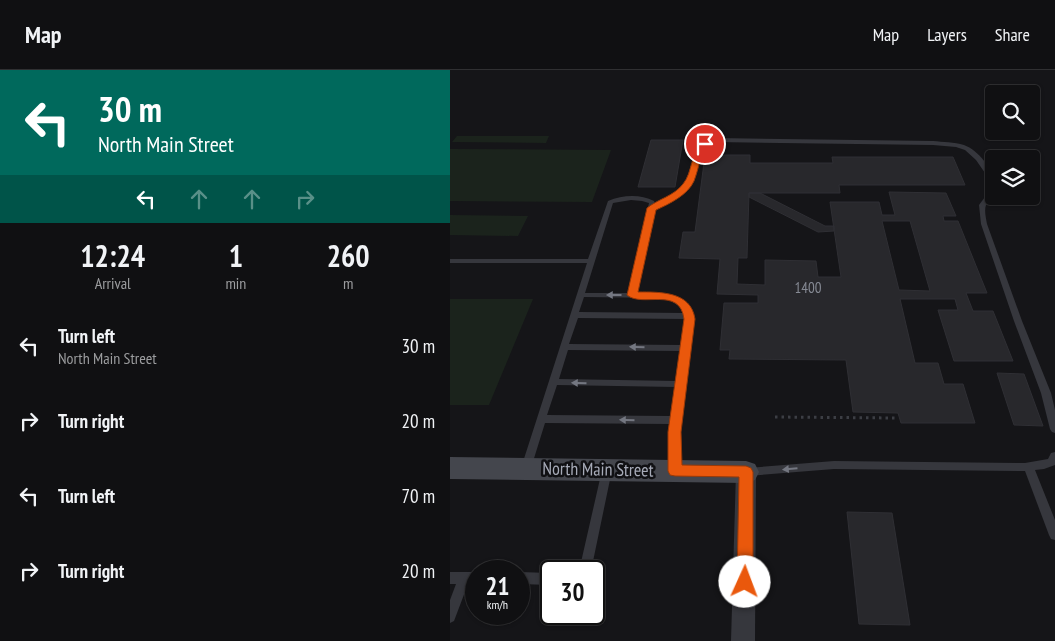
<!DOCTYPE html>
<html lang="en">
<head>
<meta charset="utf-8">
<style>
	:root { --surface:#101012; --page:#19191b; --text:#f1f3f6; --muted:#9c9d9f; --line:#303032 }
	body { margin:0; font-family:"PT Sans Narrow",sans-serif; background:var(--page); color:var(--text); height:100vh; display:flex; flex-direction:column; font-size:19px; white-space:nowrap }
	* { box-sizing:border-box; margin:0 }
	p { font-size:16px; color:var(--muted) }
	.icon { flex:none; width:28px; height:28px; fill:none; stroke:currentColor; stroke-width:2; stroke-linecap:round; stroke-linejoin:round }
	.map { position:relative; flex:1; overflow:hidden }
	.side { display:flex; flex-direction:column; background:var(--surface); width:450px }
	.side>* { flex:none }
	.hud { background:#00695c; color:#fff; overflow:hidden }
	.controls { position:absolute; left:535px; top:15px; display:grid; gap:10px }
	.controls a { display:grid; place-items:center; width:55px; height:55px; border-radius:5px; background:var(--surface); box-shadow:0 1px 4px #0004,0 0 0 1px var(--line); font-size:25px }
	.speed { position:absolute; left:15px; top:490px; display:flex; gap:10px; font-size:25px; font-weight:700; text-align:center }
	.speed>* { display:grid; place-content:center; width:65px; height:65px; border-radius:50%; background:var(--surface); box-shadow:0 1px 4px #0004,0 0 0 1px var(--line); line-height:1 }
	.speed small { font-size:12px; font-weight:400 }
	.speed .limit { border:2px solid #111; border-radius:8px; background:#fff; color:#111 }
	.pin { position:absolute; display:grid; place-items:center; width:42px; height:42px; color:#fff; margin:-21px; border:2px solid #fff; border-radius:50%; box-shadow:0 1px 5px #0007 }
	.me { position:absolute; width:55px; margin:-28px; rotate:2deg; stroke-linejoin:round; filter:drop-shadow(0 0 4px #0008) }
	.turn { display:flex; align-items:center; gap:18px; height:105px; padding:0 15px; font-size:22px }
	.turn .icon { width:65px; height:65px; stroke-width:2.5 }
	.turn b { display:block; font-size:35px; line-height:42px }
	.lanes { display:flex; align-items:center; height:48px; padding:0 15px; background:#0003; justify-content:center; gap:25px; direction:ltr }
	.lanes .off { opacity:.35 }
	.eta { display:flex; justify-content:space-evenly; align-items:center; height:85px; text-align:center }
	.eta b { font-size:30px; font-weight:800; line-height:35px }
	ul { padding:0; list-style:none }
	li { display:flex; align-items:center; gap:15px; height:75px; padding:0 15px }
	li div { flex:1 }
	li b { display:block; font-size:19px }
	li em { font-style:normal }
	header { display:flex; align-items:center; gap:30px; box-sizing:border-box; height:70px; padding:0 25px; background:var(--surface); border-bottom:1px solid var(--line) }
	header strong { font-size:24px }
	nav { display:flex; gap:28px; margin-inline-start:auto; font-size:18px }
	main { display:flex; flex:1; min-height:0 }
	.map>svg:first-child { display:block }
	.green { fill:#1b231c }
	.building { fill:#28282c; stroke:#2f2f34; fill-rule:evenodd }
	.lines { fill:none; stroke-linecap:round; stroke-linejoin:round }
	.path { stroke:#3c3e44; stroke-width:3; stroke-dasharray:2.5 4; stroke-linecap:butt }
	.lane { fill:#36373d; fill-rule:evenodd }
	.street { fill:#36373d; fill-rule:evenodd }
	.secondary { fill:#44464d; fill-rule:evenodd }
	.oneway { fill:#747781 }
	.route { fill:#ea580c; stroke:#983908 }
	.labels { text-anchor:middle; dominant-baseline:central; stroke-width:5; stroke-linejoin:round; paint-order:stroke }
	.number-label { font-size:15px; fill:#868a94 }
	.street-label { font-size:18px; fill:#a7abb8; stroke:#101013 }
</style>
</head>
<body>
<header>
<strong>Map</strong>
<nav><a>Map</a><a>Layers</a><a>Share</a></nav>
</header>
<main>
<section class="side">
<div class="hud">
<div class="turn"><svg class="icon" aria-label="left" viewBox="0 0 24 24"><path d="M17 20v-9H6M10 6l-5 5 5 5"/></svg><div><b>30 m</b>North Main Street</div></div>
<div class="lanes"><svg class="icon" aria-label="left" viewBox="0 0 24 24"><path d="M17 20v-9H6M10 6l-5 5 5 5"/></svg><svg class="icon off" aria-label="ahead" viewBox="0 0 24 24"><path d="M12 20V5M6 11l6-6 6 6"/></svg><svg class="icon off" aria-label="ahead" viewBox="0 0 24 24"><path d="M12 20V5M6 11l6-6 6 6"/></svg><svg class="icon off" aria-label="right" viewBox="0 0 24 24"><path d="M7 20v-9h11M14 6l5 5-5 5"/></svg></div>
</div>
<div class="eta">
<div><b>12:24</b><p>Arrival</p></div>
<div><b>1</b><p>min</p></div>
<div><b>260</b><p>m</p></div>
</div>
<ul>
<li><svg class="icon" aria-label="left" viewBox="0 0 24 24"><path d="M17 20v-9H6M10 6l-5 5 5 5"/></svg><div><b>Turn left</b><p>North Main Street</p></div><em>30 m</em></li>
<li><svg class="icon" aria-label="right" viewBox="0 0 24 24"><path d="M7 20v-9h11M14 6l5 5-5 5"/></svg><div><b>Turn right</b></div><em>20 m</em></li>
<li><svg class="icon" aria-label="left" viewBox="0 0 24 24"><path d="M17 20v-9H6M10 6l-5 5 5 5"/></svg><div><b>Turn left</b></div><em>70 m</em></li>
<li><svg class="icon" aria-label="right" viewBox="0 0 24 24"><path d="M7 20v-9h11M14 6l5 5-5 5"/></svg><div><b>Turn right</b></div><em>20 m</em></li>
</ul>
</section>
<div class="map">
<svg width="605" height="571" viewBox="0 0 605 571">
	<rect width="100%" height="100%" fill="#151518"/>
	<path class="green" d="M7 66H99L96 73 2 72Z
		M0 79 161 80 142 132 0 131Z
		M0 145 78 146 68 166 0 165Z
		M0 229H83L39 335H0Z"/>
	<path class="building" d="M201 70H233L225 117H188Z
		M255 85H300V93H383L382 87H503L515 115H389L390 123H299L297 188H288L287 214 315 215V190L366 191 368 207H391L380 132H429L432 145H445L439 122 496 123 506 146H493L494 151H508L537 223H516L523 241H543L563 291H504L488 240H508L505 229H450L465 293H488L494 314H513L525 353H451L448 343 403 342 396 290 279 289 280 280H270L274 233H308V225L267 224 270 189 229 188 233 162H245ZM432 151H460L480 221 449 220Z
		M299 123H310L375 156H384V161L368 162 299 127Z
		M547 303 574 304 593 356 564 355Z
		M397 442 442 443 460 555 409 554Z"/>
	<g class="lines">
		<path class="path" d="M325 347 446 348"/>
		<path class="lane" d="M265 68 483 71C493 72 504 72 514 75 530 81 547 103 543 121 542 127 538 130 536 135 534 141 536 148 537 154L572 251 601 323 605 340V363L602 362 600 359 591 323 564 251 531 154 529 135 535 127 538 118 535 103 526 90 515 80 506 77 483 75 266 72 254 78C240 114 244 124 204 140L187 223C212 223 236 220 244 249L229 362 230 401 229 404 225 405 221 404 220 401 219 362 220 354 95 353 81 398 80 401 76 402 72 401 71 398 137 193H0V189H138L158 131C173 125 190 124 204 131L205 134C244 117 233 108 249 76ZM181 130 192 131 199 133 179 223H135L163 133ZM134 227 216 228 229 236 234 243 129 242ZM128 248 236 249 232 275 119 274ZM118 280 231 281 227 311 109 309ZM107 315 226 317 221 346 97 345Z
			M605 382V395L594 399 585 400 605 450V470L601 469 599 465 575 401 384 399 297 406 293 405 292 402 293 399 297 398 384 391 575 393 598 389 601 383Z
			M157 396 161 397 162 400 141 501H129L152 400 153 397Z
			M0 502H26V514H18L4 551 0 553V530L6 514H0Z
			M69 502 101 503V515L69 514Z"/>
		<path class="street" d="M296 394 303 396 306 402 305 571H281L286 402 289 396Z"/>
		<path class="secondary" d="M0 387 296 391 305 394 309 402 305 410 296 413 0 409Z"/>
	</g>
	<defs><path id="oneway-solid" d="M-6-.8H1V-3.2L6.5 0L1 3.2V.8H-6Z" transform="scale(1.25)"/></defs>
	<g class="oneway">
		<use href="#oneway-solid" transform="translate(164 225) rotate(180)"/>
		<use href="#oneway-solid" transform="translate(187 277) rotate(-179)"/>
		<use href="#oneway-solid" transform="translate(129 313) rotate(-179)"/>
		<use href="#oneway-solid" transform="translate(177 350) rotate(-179)"/>
		<use href="#oneway-solid" transform="translate(340 399) rotate(175)"/>
	</g>
	<path class="route" d="M253 72 259 74C250 84 249 98 244 111 238 125 219 134 206 140L188 222C210 222 241 221 245 249L231 362 232 395 296 396 301 398 303 402V512L300 517 295 519 290 517 287 512 289 407 225 406 220 405 218 401V362L234 249C230 216 192 238 177 225L197 138C208 129 224 126 233 114 243 102 240 83 253 72Z"/>
	<g class="labels">
		<g class="number-label">
			<text x="358" y="217">1400</text>
		</g>
		<g class="street-label">
			<text transform="translate(148 399) rotate(1)">North Main Street</text>
		</g>
	</g>
</svg>
<div class="controls">
<a><svg class="icon" aria-label="search" viewBox="0 0 24 24"><circle cx="10" cy="10" r="6"/><path d="M15 15l6 6"/></svg></a>
<a><svg class="icon" aria-label="layers" viewBox="0 0 24 24"><path d="M12 4l9 5-9 5-9-5zM3 14l9 5 9-5"/></svg></a>
</div>
<div class="speed"><div>21<small>km/h</small></div><div class="limit">30</div></div>
<div class="pin" style="left:255px;top:74px;background:#d93025"><svg class="icon" aria-label="arrive" viewBox="0 0 24 24"><path d="M6 21V4h12l-3 4 3 4H6"/></svg></div>
<svg class="me" style="left:295px;top:512px" viewBox="-20 -20 40 40"><circle r="19" fill="#fff"/><path d="M0-13L10 11 0 6-10 11z" fill="#ea580c"/></svg>
</div>
</main>
</body>
</html>
